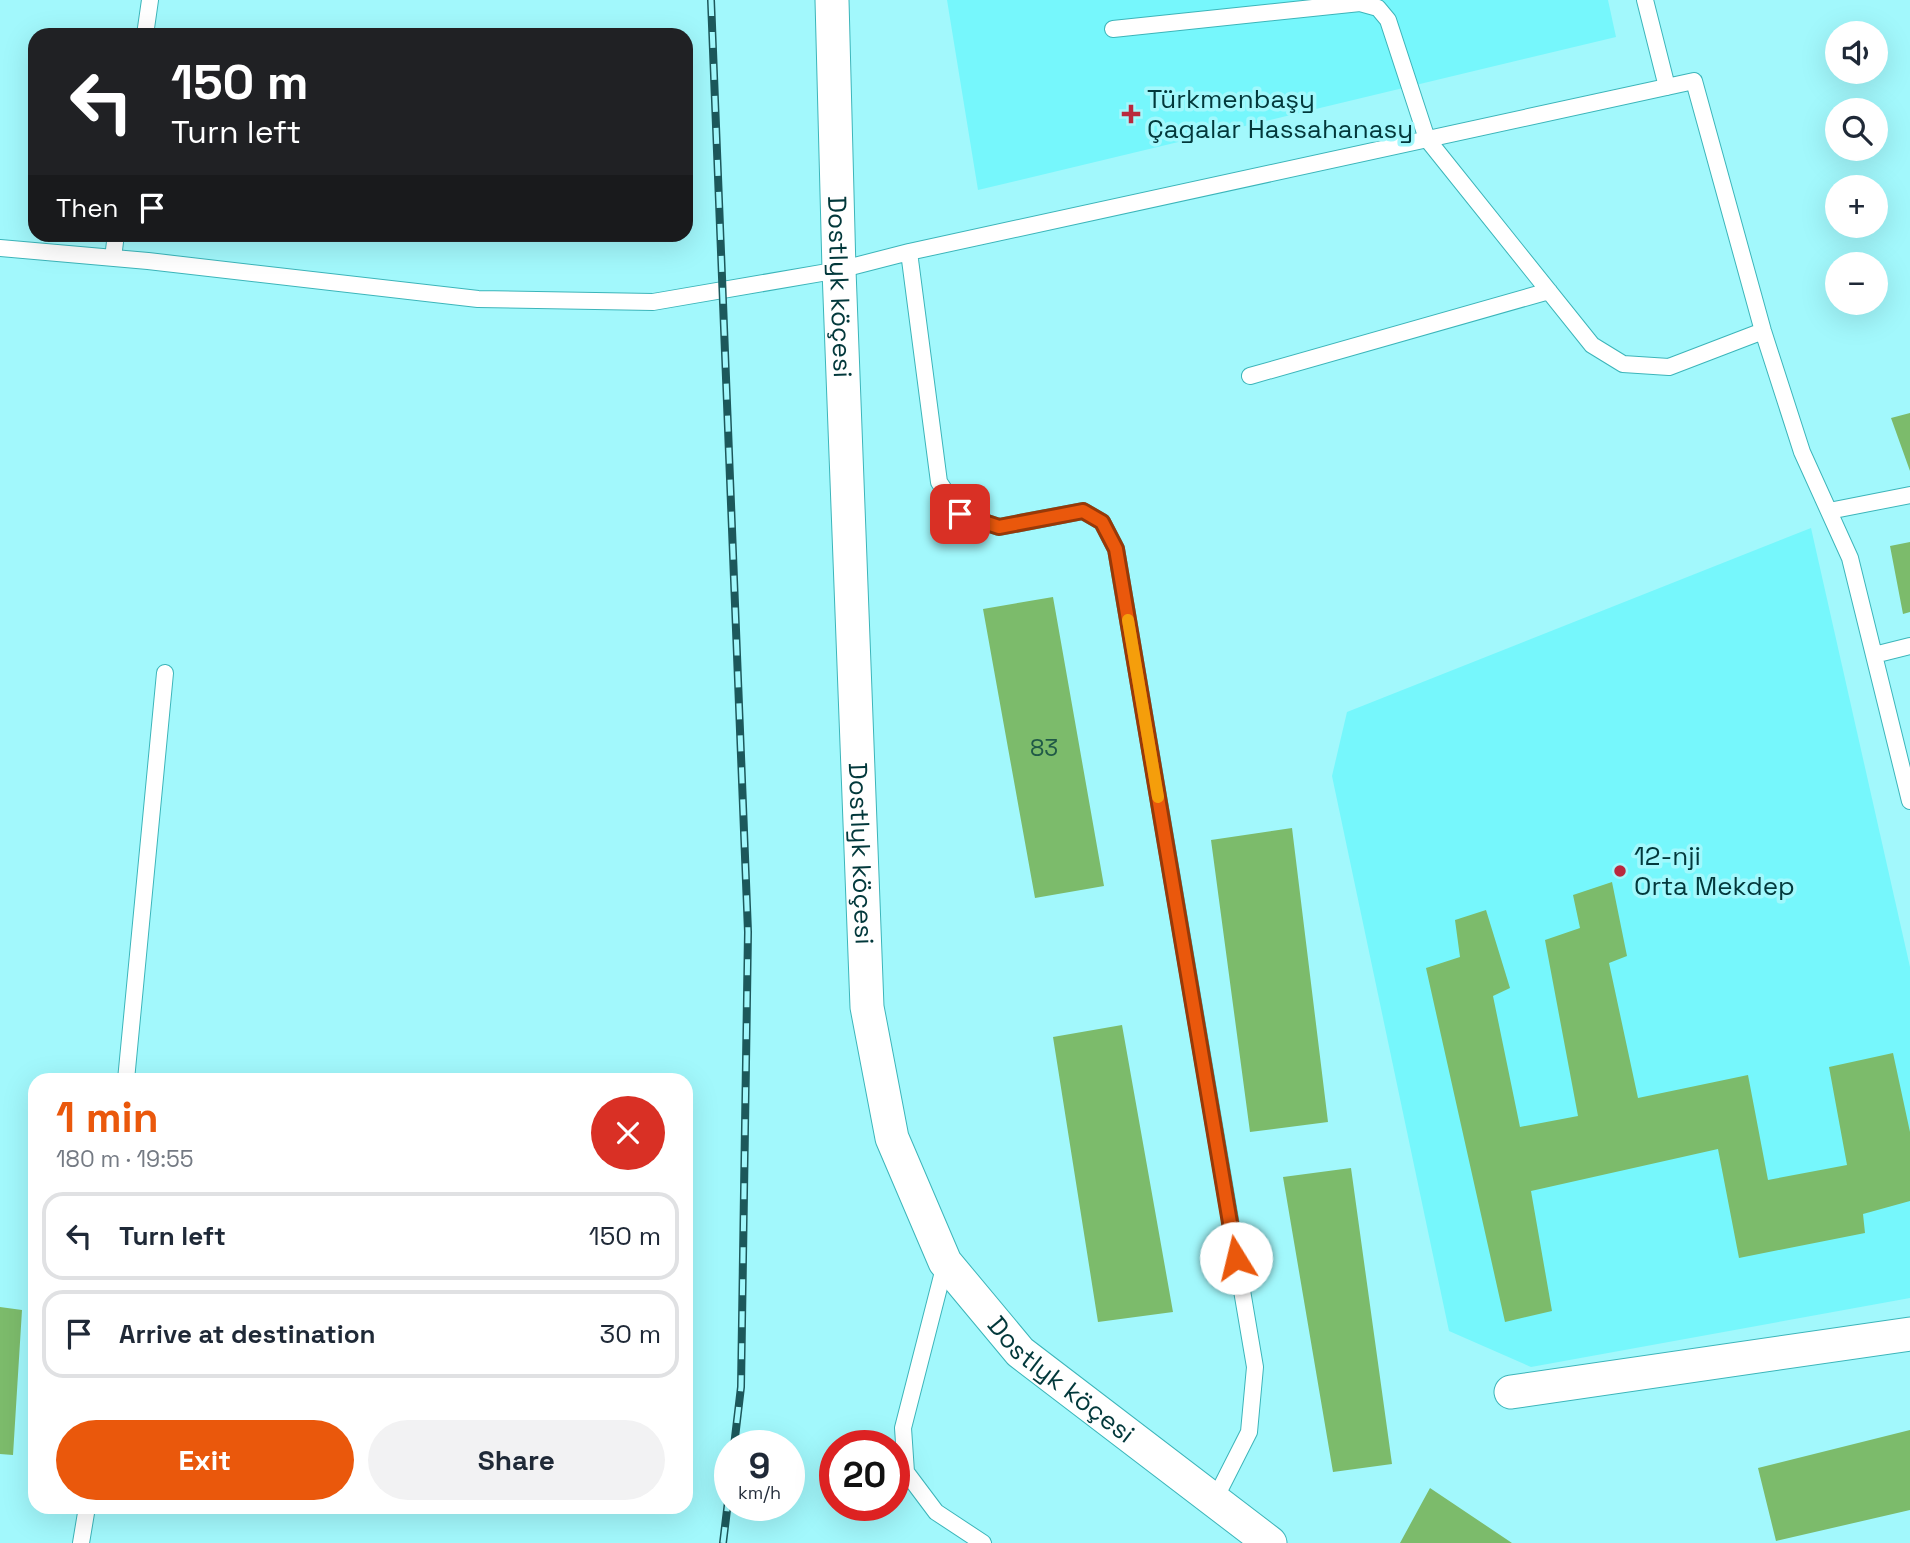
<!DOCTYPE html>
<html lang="en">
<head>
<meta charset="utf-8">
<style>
	:root { --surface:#fff; --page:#f2f2f3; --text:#1f2937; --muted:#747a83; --line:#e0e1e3; --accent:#ea580c }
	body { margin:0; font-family:"Space Grotesk",sans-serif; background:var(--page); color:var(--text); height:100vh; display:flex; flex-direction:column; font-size:26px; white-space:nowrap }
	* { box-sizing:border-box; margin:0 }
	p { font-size:23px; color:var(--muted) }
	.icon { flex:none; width:38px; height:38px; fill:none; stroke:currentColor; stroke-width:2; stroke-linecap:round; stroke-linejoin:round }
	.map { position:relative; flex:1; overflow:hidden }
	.panel { position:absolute; left:28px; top:1073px; width:665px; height:441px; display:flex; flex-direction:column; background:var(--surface); border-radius:21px; box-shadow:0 7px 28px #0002 }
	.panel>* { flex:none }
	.top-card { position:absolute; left:28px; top:28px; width:665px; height:214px; border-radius:21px; box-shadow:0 7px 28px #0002; background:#202124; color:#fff; overflow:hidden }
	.controls { position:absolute; left:1825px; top:21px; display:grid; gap:14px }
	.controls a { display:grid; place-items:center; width:63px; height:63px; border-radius:50%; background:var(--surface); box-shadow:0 7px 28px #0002; font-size:35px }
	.speed { position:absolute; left:714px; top:1430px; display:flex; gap:14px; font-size:35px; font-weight:700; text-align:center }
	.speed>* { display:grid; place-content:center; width:91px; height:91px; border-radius:50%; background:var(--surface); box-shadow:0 7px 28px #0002; line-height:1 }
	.speed small { font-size:18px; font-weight:400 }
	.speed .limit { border:10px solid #d22; background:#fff; color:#111 }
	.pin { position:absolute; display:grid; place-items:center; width:60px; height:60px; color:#fff; margin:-30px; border-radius:14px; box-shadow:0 4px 10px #0006 }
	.me { position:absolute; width:77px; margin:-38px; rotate:351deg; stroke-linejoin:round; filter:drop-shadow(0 0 5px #0008) }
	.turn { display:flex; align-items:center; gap:24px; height:147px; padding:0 28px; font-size:32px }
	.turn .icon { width:91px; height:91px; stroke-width:2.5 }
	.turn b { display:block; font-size:49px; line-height:60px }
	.then { display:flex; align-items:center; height:66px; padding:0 28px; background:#0003; gap:14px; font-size:26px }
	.round { display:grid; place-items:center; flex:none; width:74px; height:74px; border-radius:37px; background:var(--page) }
	.summary { display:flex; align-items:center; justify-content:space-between; height:119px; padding:0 28px }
	h1 { font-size:42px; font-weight:800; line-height:52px; color:var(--accent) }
	.primary-button { display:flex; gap:14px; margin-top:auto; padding:14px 28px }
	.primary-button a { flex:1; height:80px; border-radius:42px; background:var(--accent); color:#fff; font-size:28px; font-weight:800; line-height:80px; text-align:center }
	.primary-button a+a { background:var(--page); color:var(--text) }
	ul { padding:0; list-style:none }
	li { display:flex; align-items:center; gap:21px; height:88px; margin:0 14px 10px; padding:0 14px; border:4px solid var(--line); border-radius:21px }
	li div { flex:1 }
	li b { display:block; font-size:26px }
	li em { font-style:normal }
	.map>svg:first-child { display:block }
	.built { fill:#76f7fc }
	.building { fill:#7cbb6b }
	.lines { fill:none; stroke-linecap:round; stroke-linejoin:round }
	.service-casing { stroke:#3cb5ba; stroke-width:18 }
	.minor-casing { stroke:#3cb5ba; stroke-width:35 }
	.service { stroke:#fff; stroke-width:16 }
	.minor { stroke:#fff; stroke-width:33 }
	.rail-casing { stroke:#1c585b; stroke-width:8 }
	.rail { stroke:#a2f8fc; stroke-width:5; stroke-dasharray:16; stroke-linecap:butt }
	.route-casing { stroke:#983908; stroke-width:18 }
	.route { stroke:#ea580c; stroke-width:12 }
	.slow { stroke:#f59e0b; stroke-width:12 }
	.poi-dot { fill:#b9283d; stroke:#a2f8fc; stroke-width:2.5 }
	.labels { text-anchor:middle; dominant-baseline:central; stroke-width:7; stroke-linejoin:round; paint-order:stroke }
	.number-label { font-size:23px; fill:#205947 }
	.poi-label { font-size:26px; fill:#02383b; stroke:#a2f8fc; text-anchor:start }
	.street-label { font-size:26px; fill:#02383b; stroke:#a2f8fc }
</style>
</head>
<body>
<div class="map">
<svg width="1910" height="1543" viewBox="0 0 1910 1543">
	<rect width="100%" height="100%" fill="#a2f8fc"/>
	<path class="built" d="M947 0H1608L1616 37 978 190Z
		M1811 528 1910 967V1298L1531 1367 1449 1331 1332 776 1347 712Z"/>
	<path class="building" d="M1910 413V471L1891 418Z
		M1910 542V612L1903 614 1890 546Z
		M1053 597 1104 886 1035 898 983 609Z
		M1292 828 1328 1122 1250 1132 1211 840Z
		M1612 882 1627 956 1609 963 1638 1098 1748 1075 1768 1180 1847 1165 1829 1067 1893 1053 1910 1132V1201L1863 1214 1865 1233 1739 1258 1718 1149 1531 1191 1552 1311 1505 1322 1426 968 1460 957 1455 920 1486 910 1510 988 1493 996 1520 1127 1578 1116 1545 940 1580 928 1573 895Z
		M1122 1025 1173 1312 1098 1322 1053 1037Z
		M1351 1168 1392 1464 1333 1472 1283 1177Z
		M0 1307 22 1310 13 1455 0 1454Z
		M1910 1430V1510L1776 1541 1758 1468Z
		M1430 1488 1512 1543H1400Z"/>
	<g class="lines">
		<g class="service-casing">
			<path id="service" d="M1645 0 1667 87
				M1113 29 1360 3 1378 8 1388 20 1427 139 1592 345 1623 364 1669 367 1763 331
				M145 35 150 0
				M0 248 148 261 478 299 653 302 839 270 909 252 1694 81 1763 331 1802 452 1850 558 1910 801
				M909 252 939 482 960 514 999 527 1083 511 1102 522 1116 549 1255 1367 1249 1432 1215 1499
				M113 258 116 234
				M1250 376 1549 291
				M1829 511 1910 495
				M1874 655 1910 646
				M126 1080 165 673
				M945 1264 903 1428 906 1472 936 1512 983 1543
				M81 1543 87 1507"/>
		</g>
		<g class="minor-casing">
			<g id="minor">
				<path id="s1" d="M832 0 839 270 867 1007 892 1138 945 1262 1020 1352 1270 1543"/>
				<path d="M1511 1392 1910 1334"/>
			</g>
		</g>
		<use href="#service" class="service"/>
		<use href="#minor" class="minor"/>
		<g class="rail-casing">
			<path id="rail" d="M711 0 748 932 741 1387 734 1446
				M723 1543 730 1485"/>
		</g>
		<use href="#rail" class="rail"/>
	</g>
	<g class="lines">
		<g class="route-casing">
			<path id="route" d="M960 514 999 527 1083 511 1102 522 1116 549 1236 1258"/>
		</g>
		<use href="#route" class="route"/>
		<path class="slow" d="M1128 620 1158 797"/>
	</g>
	<g class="poi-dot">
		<path d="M1127.5 103.5h7v7h7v7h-7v7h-7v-7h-7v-7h7z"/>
		<circle cx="1620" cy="871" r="7"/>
	</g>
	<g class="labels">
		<g class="number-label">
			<text x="1044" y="748">83</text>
		</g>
		<g class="poi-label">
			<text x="1147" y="99">Türkmenbaşy<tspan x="1147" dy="30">Çagalar Hassahanasy</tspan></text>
			<text x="1634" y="856">12-nji<tspan x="1634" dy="30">Orta Mekdep</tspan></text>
		</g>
		<g class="street-label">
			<text stroke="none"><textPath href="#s1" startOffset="287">Dostlyk köçesi</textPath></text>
			<text stroke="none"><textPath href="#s1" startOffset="854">Dostlyk köçesi</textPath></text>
			<text stroke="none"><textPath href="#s1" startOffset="1442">Dostlyk köçesi</textPath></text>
		</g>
	</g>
</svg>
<div class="controls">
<a><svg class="icon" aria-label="sound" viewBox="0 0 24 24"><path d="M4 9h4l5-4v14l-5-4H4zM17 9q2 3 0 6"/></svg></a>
<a><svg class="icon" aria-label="search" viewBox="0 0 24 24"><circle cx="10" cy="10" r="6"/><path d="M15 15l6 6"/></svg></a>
<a>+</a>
<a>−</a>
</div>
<div class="speed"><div>9<small>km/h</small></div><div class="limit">20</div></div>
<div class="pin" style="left:960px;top:514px;background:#d93025"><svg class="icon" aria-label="arrive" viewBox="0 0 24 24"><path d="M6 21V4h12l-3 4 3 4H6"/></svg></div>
<svg class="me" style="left:1236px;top:1258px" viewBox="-20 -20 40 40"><circle r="19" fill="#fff"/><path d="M0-13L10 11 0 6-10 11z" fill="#ea580c"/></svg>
<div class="top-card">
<div class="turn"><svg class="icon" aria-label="left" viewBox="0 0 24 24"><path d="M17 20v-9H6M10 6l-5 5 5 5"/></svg><div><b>150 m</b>Turn left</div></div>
<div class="then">Then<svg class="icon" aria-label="arrive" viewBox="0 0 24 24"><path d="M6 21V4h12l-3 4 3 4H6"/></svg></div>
</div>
<section class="panel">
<div class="summary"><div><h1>1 min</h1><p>180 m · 19:55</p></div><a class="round" style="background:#d93025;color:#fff"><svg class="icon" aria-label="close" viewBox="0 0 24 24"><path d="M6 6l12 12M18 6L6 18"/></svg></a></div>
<ul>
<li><svg class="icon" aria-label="left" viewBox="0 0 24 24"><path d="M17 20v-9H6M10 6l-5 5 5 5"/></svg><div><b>Turn left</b></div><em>150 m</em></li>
<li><svg class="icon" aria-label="arrive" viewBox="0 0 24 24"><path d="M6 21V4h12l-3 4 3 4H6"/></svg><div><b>Arrive at destination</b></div><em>30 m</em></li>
</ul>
<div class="primary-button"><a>Exit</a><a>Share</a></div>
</section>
</div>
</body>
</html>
